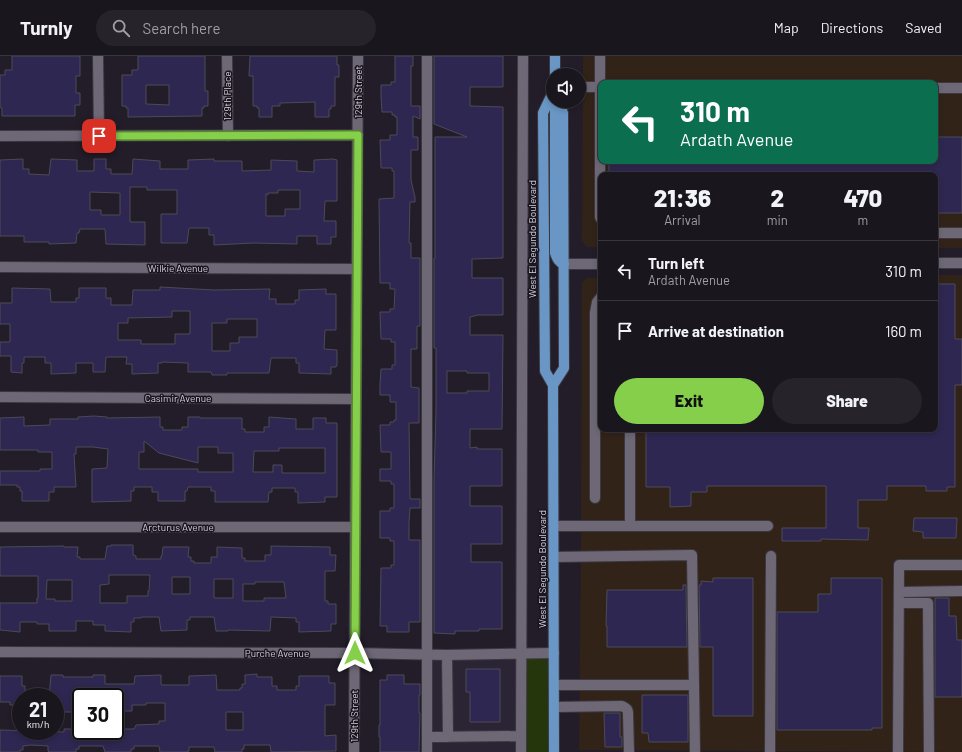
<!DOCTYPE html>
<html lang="en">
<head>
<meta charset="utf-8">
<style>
	:root { --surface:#1a161e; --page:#27232b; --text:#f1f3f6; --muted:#9f9fa4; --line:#38353c; --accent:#86cf4b }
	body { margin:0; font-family:Barlow,sans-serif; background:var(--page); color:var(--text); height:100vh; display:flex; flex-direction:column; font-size:15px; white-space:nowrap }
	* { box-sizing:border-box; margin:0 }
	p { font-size:13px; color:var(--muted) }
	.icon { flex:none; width:22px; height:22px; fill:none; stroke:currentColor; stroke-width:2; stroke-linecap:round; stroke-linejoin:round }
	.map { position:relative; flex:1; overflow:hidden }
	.sheet { position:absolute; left:598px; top:116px; width:340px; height:260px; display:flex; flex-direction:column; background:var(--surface); border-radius:8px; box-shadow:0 2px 6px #0003,0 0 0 1px var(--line) }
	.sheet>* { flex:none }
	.top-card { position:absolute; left:598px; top:24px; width:340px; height:84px; border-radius:8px; box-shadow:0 2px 6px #0003,0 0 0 1px var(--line); background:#0b6e4f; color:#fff; overflow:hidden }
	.tools { position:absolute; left:546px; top:12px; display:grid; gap:8px }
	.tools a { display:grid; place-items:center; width:40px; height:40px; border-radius:50%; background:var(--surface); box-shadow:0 2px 6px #0003,0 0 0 1px var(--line); font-size:20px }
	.speed { position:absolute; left:12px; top:632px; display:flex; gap:8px; font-size:20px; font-weight:700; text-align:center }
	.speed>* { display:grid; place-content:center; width:52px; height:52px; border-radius:50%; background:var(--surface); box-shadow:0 2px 6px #0003,0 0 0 1px var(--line); line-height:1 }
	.speed small { font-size:10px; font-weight:400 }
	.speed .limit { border:2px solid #111; border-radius:6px; background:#fff; color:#111 }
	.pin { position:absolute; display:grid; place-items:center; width:34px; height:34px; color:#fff; margin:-17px; border-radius:8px; box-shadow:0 2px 6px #0006 }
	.me { position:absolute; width:44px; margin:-22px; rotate:0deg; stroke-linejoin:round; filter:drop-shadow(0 0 3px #0008) }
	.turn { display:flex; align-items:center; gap:14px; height:84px; padding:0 16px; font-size:18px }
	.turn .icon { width:52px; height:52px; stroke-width:2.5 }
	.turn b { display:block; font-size:28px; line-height:34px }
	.eta { display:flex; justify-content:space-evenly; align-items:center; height:68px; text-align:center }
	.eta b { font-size:24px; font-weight:800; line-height:28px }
	.action { display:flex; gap:8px; margin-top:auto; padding:8px 16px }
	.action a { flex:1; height:46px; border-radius:24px; background:var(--accent); color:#111; font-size:16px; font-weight:800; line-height:46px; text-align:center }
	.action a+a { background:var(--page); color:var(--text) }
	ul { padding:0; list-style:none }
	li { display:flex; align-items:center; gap:12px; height:60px; padding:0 16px; border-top:1px solid var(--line) }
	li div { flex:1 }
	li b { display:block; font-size:15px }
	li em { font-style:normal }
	header { display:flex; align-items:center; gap:24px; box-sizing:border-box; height:56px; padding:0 20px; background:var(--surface); border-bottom:1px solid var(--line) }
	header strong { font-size:19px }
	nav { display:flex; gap:22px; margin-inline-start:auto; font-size:14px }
	.search { width:280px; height:36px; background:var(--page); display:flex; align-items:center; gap:10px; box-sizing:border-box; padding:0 14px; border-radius:22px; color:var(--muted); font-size:15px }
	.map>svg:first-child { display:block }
	.built { fill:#2b2435 }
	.industrial { fill:#322318; fill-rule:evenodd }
	.green { fill:#25360c }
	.building { fill:#2e2751; stroke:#4c4a57; fill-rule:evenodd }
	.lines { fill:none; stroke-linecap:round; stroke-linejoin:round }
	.minor-casing { stroke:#3b3841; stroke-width:12 }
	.major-casing { stroke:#3b3841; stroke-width:12 }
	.minor { stroke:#6e6876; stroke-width:10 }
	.major { stroke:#6996c4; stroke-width:10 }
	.route-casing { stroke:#578731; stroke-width:10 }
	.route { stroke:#86cf4b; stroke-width:7 }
	.labels { text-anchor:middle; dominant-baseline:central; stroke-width:3; stroke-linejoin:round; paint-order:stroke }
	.street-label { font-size:10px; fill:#d2d0d7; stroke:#19141f }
</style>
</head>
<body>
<header>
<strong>Turnly</strong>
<div class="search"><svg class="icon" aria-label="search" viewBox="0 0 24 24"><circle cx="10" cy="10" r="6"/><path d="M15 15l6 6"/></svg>Search here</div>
<nav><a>Map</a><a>Directions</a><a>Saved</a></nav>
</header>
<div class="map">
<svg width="962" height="696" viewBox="0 0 962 696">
	<rect width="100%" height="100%" fill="#221d28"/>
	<path class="built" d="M428 598H522L521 696H427Z"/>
	<path class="industrial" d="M583 0H962V192H935V119H601V191H587L582 185ZM601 27H935V105H601Z
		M935 219H962V696L579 694 581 485 582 227 587 222H601V373H935Z"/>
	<path class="green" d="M554 597V696H521L522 598Z"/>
	<path class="building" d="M12 0H80V20H76V37H80V49H75V60H2V52H1L0 50V19H5V14H12Z
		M138 0H205V35H208V50H204V52H202V60L128 61V52H126V50H122V19H132V14H138ZM146 29H169V49L146 48Z
		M250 0H337V9H339V21H335V50H331V53H329V61H315V46L280 47V50H272V61H259V52H257V50H253V20H249Z
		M395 0H413V10H411V50H420V63L413 60V81H418V94H411V124L415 141V146H410L409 187H411V202H420V270H417V293H411V331L419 332V367H409L410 443H420V452H410L409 467V484H420V566H409V576H387V570H380L381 512H391V509H394V485H390V482H380V455H390V452H394V428H391V425H380V413H391V396H381L380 369H390V366H394V364H396V346H390V339H380V328L381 313H392V309H395V286H391V283H381L380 256H390V253H394L395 233H390V227H380L379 143 394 142V115H392V112H381L380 84H390V79H397V61H395V59H392V56H382L381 41V29H391V26H395Z
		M434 0H503V31H470V50L503 51V202L472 203V222H503V259H478L470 261V279H503L502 373H470V392L477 391V393H502V430H470V450H502V488H471V506H502V573H479V575H455V578L434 577V424L436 355V292H434V202H435V81H467L434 68ZM447 315H467V317H489V335H467V337H447Z
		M935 81H962V157H935V119H609V105H935Z
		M23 103V113H29V118L49 119 51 103 77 104V115H94V103H106V113H111V118H132L133 103 160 105V113H188V104L214 103V105H242V115L271 114V104L297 105V115L314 116V104L333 103 337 104V145H325L324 165H336V181H331V188H317V180H297V188L254 187 214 189V179H209V172H189L187 187H161V158H177V134H147V131H130V166H145V189L106 188 105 173H80L79 177H77L76 187 49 188V186H24V180H0V104ZM278 134H300V153H285V160H266V138L268 139V137H278ZM90 136 120 137V159H101V154H90Z
		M935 228H955V283H962V329H955V431H947V435H926V430H887V444H858V472H869L868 484 821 483V485H782V472H826V430H707V436H691V450L670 451V431H646V373H935Z
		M160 231 214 234 270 233 269 243H276V248H295V244H299V234L326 233V238H336V274H325L324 293 337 294V309L336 311H331V318L299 317V307H296V302H271L269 317H227V319H212L211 316H188V307L162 306V307H158V317L132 318V308H126L127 301H106L105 316H93V307H76V317L51 318V307H45V301H24V307H22V317L11 316V300H0V286H10V268H0V247H12V232L50 233 51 246H76V242H79V232H106V242H111V249H132L133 234H160ZM172 255H190V278H175V288H141V284H118V267H128V262L172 261ZM227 263H257V281H239V287H230V295H212V267H227Z
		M94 360 107 361V362L160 361V371H163V374H182V371H188V361H200V362H242V373H245V376H264V371H269V361L296 363V373H313V362H326V367H337V441H325V446L298 447V436H295V432H272V436H269L268 446H215V435H211V431H188L187 435H185V445H158V436H152V431H134V435H131V445L92 446V413L107 412 108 393 93 391H76V398H74L76 431H54V436H49V445H22V435H20V431H17V429H0V415H40V413H52V396H38V394H0V362L24 361V370L50 369V363H78V361ZM144 385 159 397 198 407V391H218V397H233V416H198V413H139V396H144ZM279 392H325V417H282V409H273V416H253L254 395H279Z
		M914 462H957L956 482H923V476L913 475Z
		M111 489H133V499L136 500V503H161V500H162L163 491H189L188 501H191V505H194V507H211V501H217V491L242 492V502H245V505H265V499H271V490L330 491V499H336L335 515H325V545H328V548H336V568H331V575L299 576V566H296V562L271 561 270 575 228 574V575H216L214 561H190V564H187V574L161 575 159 561H141V562H134V566H131V576L105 575V569H93V565H76V575H49V568H37V566H20V576L0 574V547H37V542H38V520H0V491L64 490V491H78L77 501H80V503H105L107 490H111ZM109 519H150L149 535H148V540H127V547H100V529L109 528ZM172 521H190V538H172ZM214 523H233V542H214ZM47 524H72V545H55V543H46ZM255 526H284L286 542H264V545H243V528H255Z
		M713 522H753V660H713V591H700L699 529H701V525L713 526Z
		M831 522H882V672H872V674H777V556H818V538H831Z
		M683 529H686L687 591H607V570H606L607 534H683Z
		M935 542H949V560H956L957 584H962V641H935Z
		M466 613H500V666H470V636H466Z
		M257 618V621H272V630H277V634H296V630H299V620H329V627H335V649H325V680L336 679V695L271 696 270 689H244V693H242V696H215L214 691H189V695L186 696H160L159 690H134V693H131V696H105L103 690H79V693H76V696H49L48 695V690L31 689 23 690V694H20V696H0V674L64 676V673H72V656H55V641H49L51 619H63V621H93V619H105V628H134L135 620 161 619V628L162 629H189V620L216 619 217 634H240V632H242V628H245V619ZM81 641H115V652H122V655H132V649H146V647H165V665H159V668L136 669 134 673H119V675H81ZM226 656H243V674H226Z
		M387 619H404V628H420V639H419V657H420L419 696H380V681H379V669H380V624H387Z
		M0 620H22V630H25V641H21V649H10V646H0Z
		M642 639H688V686H649L648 677H642Z
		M604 657H620V681H622V691H605Z"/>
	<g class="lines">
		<g class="minor-casing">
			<path id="minor" d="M98 0 99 80
				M227 0 228 80
				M427 0V696
				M600 0V161L601 163
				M579 31H601
				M935 32H962
				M0 80 358 79
				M935 177H962
				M935 207H962
				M564 208H601
				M0 211 357 213
				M0 341 356 343
				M595 442V257L597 246 601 241
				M554 470H768
				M630 470V373
				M0 471H355
				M554 501 692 499 695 696
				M899 536 962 535
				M899 547H928L929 696
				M0 596 355 597 447 599 554 597
				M447 599 448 681
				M554 629H694
				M554 651 622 650C626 652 628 653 628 657L629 696
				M427 681 521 680
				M354 696 358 0
				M521 696 523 0
				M770 696 771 500
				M898 696 899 509H962"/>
		</g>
		<g class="major-casing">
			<path id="major" d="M555 0V19
				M553 36 543 57 545 315 553 329 554 696
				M555 45V197C557 202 558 206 564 208
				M553 329 564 312 563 57 559 45"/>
		</g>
		<use href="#minor" class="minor"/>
		<use href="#major" class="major"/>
	</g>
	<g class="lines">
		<g class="route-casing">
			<path id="route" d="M99 80 358 79 355 597"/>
		</g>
		<use href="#route" class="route"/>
	</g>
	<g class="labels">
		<g class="street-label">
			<text transform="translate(358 36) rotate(-90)">129th Street</text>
			<text transform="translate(227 40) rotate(-90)">129th Place</text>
			<text transform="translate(532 183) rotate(-90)">West El Segundo Boulevard</text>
			<text x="178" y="212">Wilkie Avenue</text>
			<text x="178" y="342">Casimir Avenue</text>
			<text x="178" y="471">Arcturus Avenue</text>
			<text transform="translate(542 513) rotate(-90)">West El Segundo Boulevard</text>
			<text x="277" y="597">Purche Avenue</text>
			<text transform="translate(354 660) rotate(-90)">129th Street</text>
		</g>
	</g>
</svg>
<div class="tools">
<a><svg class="icon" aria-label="sound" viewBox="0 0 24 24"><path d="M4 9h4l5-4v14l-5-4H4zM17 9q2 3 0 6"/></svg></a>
</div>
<div class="speed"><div>21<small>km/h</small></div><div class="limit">30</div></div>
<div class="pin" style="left:99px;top:80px;background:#d93025"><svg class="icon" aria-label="arrive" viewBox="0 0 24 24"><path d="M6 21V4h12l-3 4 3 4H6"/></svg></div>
<svg class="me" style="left:355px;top:597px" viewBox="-20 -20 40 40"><path d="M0-17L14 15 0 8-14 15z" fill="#86cf4b" stroke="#fff" stroke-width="4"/></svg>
<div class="top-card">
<div class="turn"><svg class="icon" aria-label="left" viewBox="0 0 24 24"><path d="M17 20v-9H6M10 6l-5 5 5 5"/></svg><div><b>310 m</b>Ardath Avenue</div></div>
</div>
<section class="sheet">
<div class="eta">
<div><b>21:36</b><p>Arrival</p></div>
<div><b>2</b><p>min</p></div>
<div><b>470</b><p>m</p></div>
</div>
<ul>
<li><svg class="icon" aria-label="left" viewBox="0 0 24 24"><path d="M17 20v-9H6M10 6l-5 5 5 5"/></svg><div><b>Turn left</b><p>Ardath Avenue</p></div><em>310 m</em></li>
<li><svg class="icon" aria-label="arrive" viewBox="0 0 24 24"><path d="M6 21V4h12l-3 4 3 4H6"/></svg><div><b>Arrive at destination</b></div><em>160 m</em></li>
</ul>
<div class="action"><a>Exit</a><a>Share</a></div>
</section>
</div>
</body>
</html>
